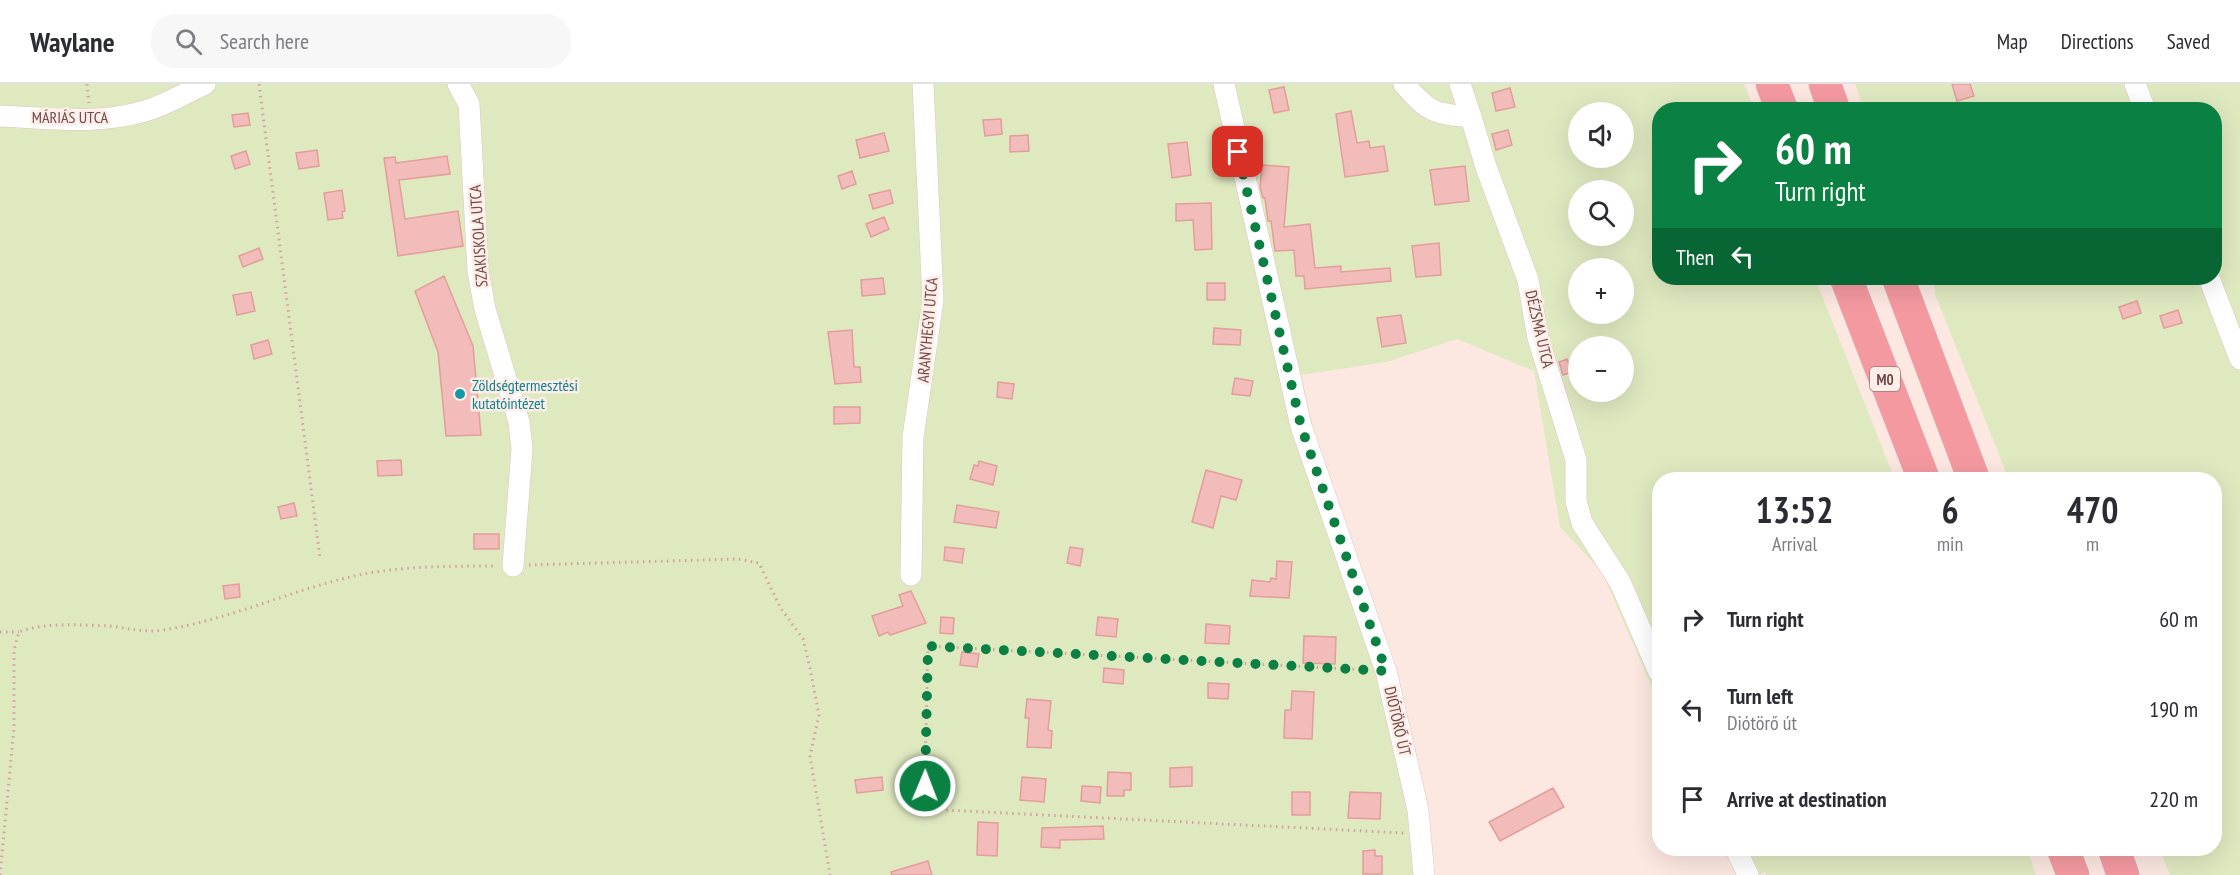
<!DOCTYPE html>
<html lang="en">
<head>
<meta charset="utf-8">
<style>
	:root { --surface:#fff; --page:#f7f7f7; --text:#2b2b33; --muted:#7c7c81; --line:#e1e1e2 }
	body { margin:0; font-family:"PT Sans Narrow",sans-serif; background:var(--page); color:var(--text); height:100vh; display:flex; flex-direction:column; font-size:22px; white-space:nowrap }
	* { box-sizing:border-box; margin:0 }
	p { font-size:20px; color:var(--muted) }
	.icon { flex:none; width:33px; height:33px; fill:none; stroke:currentColor; stroke-width:2; stroke-linecap:round; stroke-linejoin:round }
	.map { position:relative; flex:1; overflow:hidden }
	.details { position:absolute; left:1652px; top:388px; width:570px; height:384px; display:flex; flex-direction:column; background:var(--surface); border-radius:24px; box-shadow:0 6px 24px #0002 }
	.details>* { flex:none }
	.top-card { position:absolute; left:1652px; top:18px; width:570px; height:183px; border-radius:24px; box-shadow:0 6px 24px #0002; background:#0b8043; color:#fff; overflow:hidden }
	.fabs { position:absolute; left:1568px; top:18px; display:grid; gap:12px }
	.fabs a { display:grid; place-items:center; width:66px; height:66px; border-radius:50%; background:var(--surface); box-shadow:0 6px 24px #0002; font-size:30px }
	.pin { position:absolute; display:grid; place-items:center; width:51px; height:51px; color:#fff; margin:-26px; border-radius:12px; box-shadow:0 3px 9px #0006 }
	.me { position:absolute; width:66px; margin:-33px; rotate:1deg; stroke-linejoin:round; filter:drop-shadow(0 0 4px #0008) }
	.turn { display:flex; align-items:center; gap:21px; height:126px; padding:0 24px; font-size:27px }
	.turn .icon { width:78px; height:78px; stroke-width:2.5 }
	.turn b { display:block; font-size:42px; line-height:51px }
	.then { display:flex; align-items:center; height:57px; padding:0 24px; background:#0003; gap:12px; font-size:22px }
	.eta { display:flex; justify-content:space-evenly; align-items:center; height:102px; text-align:center }
	.eta b { font-size:36px; font-weight:700; line-height:42px }
	ul { padding:0; list-style:none }
	li { display:flex; align-items:center; gap:18px; height:90px; padding:0 24px }
	li div { flex:1 }
	li b { display:block; font-size:22px }
	li em { font-style:normal }
	header { display:flex; align-items:center; gap:36px; box-sizing:border-box; height:84px; padding:0 30px; background:var(--surface); border-bottom:2px solid var(--line) }
	header strong { font-size:28px }
	nav { display:flex; gap:33px; margin-inline-start:auto; font-size:21px }
	.search { width:420px; height:54px; background:var(--page); display:flex; align-items:center; gap:15px; box-sizing:border-box; padding:0 21px; border-radius:24px; color:var(--muted); font-size:22px }
	.map>svg:first-child { display:block }
	.green { fill:#dfe9c0; fill-rule:evenodd }
	.building { fill:#f1bcb9; stroke:#e39d9a; stroke-width:1.5 }
	.lines { fill:none; stroke-linecap:round; stroke-linejoin:round }
	.minor-casing { stroke:#e2c4c0; stroke-width:22 }
	.highway-casing { stroke:#d5c8c8; stroke-width:33 }
	.path { stroke:#d59f9d; stroke-width:3; stroke-dasharray:1.5 4.5; stroke-linecap:butt }
	.minor { stroke:#fff; stroke-width:21 }
	.highway { stroke:#f599a1; stroke-width:32 }
	.route { stroke:#0b8043; stroke-width:10; stroke-dasharray:0 18 }
	.culture-dot { fill:#0f9aa8; stroke:#ffede7; stroke-width:2 }
	.labels { text-anchor:middle; dominant-baseline:central; stroke-width:5; stroke-linejoin:round; paint-order:stroke }
	.shield { fill:#ffede7; stroke:#9c7a78; stroke-width:1.5 }
	.shield-label { font-size:15px; font-weight:bold; fill:#724949 }
	.street-label { font-size:16px; fill:#724949; stroke:#ffede7 }
	.culture-label { font-size:16px; fill:#0d838f; stroke:#ffede7; text-anchor:start }
</style>
</head>
<body>
<header>
<strong>Waylane</strong>
<div class="search"><svg class="icon" aria-label="search" viewBox="0 0 24 24"><circle cx="10" cy="10" r="6"/><path d="M15 15l6 6"/></svg>Search here</div>
<nav><a>Map</a><a>Directions</a><a>Saved</a></nav>
</header>
<div class="map">
<svg width="2240" height="791" viewBox="0 0 2240 791">
	<rect width="100%" height="100%" fill="#fce8e1"/>
	<path class="green" d="M0 0H1744L1754 25 1659 26V194H1815L1895 396H1659V620L1602 488 1560 443 1534 287 1457 255 1387 278 1301 291 1334 435 1432 791H0ZM1578 28H1623V74H1578ZM1578 106H1623V152H1578ZM1578 184H1623V230H1578ZM1578 262H1623V308H1578Z
		M1855 0H2240V791H2170L2160 765H2214V396H2009L1935 210 1933 194H2214V26L1864 25Z
		M1725 765H2027L2036 791H1766L1765 788 1760 791H1736Z"/>
	<path class="building" d="M1952 0H1970L1974 12 1957 17Z
		M1284 3 1289 26 1274 29 1269 6Z
		M1510 4 1515 23 1496 27 1492 9Z
		M1351 27 1357 59 1369 57 1370 64 1384 62 1388 87 1345 93 1336 30Z
		M248 29 250 41 234 43 232 31Z
		M1001 35 1002 50 985 52 983 36Z
		M1508 46 1512 61 1496 66 1492 50Z
		M884 49 889 67 860 74 856 56Z
		M1028 51 1029 67 1010 68V52Z
		M1187 58 1191 91 1172 94 1168 60Z
		M317 66 319 82 299 85 296 69Z
		M246 67 250 80 235 85 231 72Z
		M447 72 450 90 399 96 405 135 458 127 463 162 398 172 384 74 395 73 396 79Z
		M1262 81 1289 83 1284 143 1310 140 1315 184 1341 182V188L1390 184 1391 197 1305 205 1304 192H1296L1294 166 1275 167 1271 137H1268L1265 114H1263L1260 103Z
		M1465 82 1469 117 1435 121 1430 86Z
		M852 87 856 100 842 105 838 92Z
		M342 106 345 127 342 128 343 134 328 136 324 109Z
		M890 106 893 119 873 125 869 111Z
		M1211 119 1212 165 1195 166 1193 136 1176 137V120Z
		M884 133 889 145 871 153 866 140Z
		M1439 159 1441 191 1416 193 1412 162Z
		M259 164 263 175 243 183 239 172Z
		M444 192 473 262 481 351 446 352 438 268 415 207Z
		M883 194 885 210 862 212 861 196Z
		M1207 199H1225V216H1207Z
		M251 208 255 227 237 231 233 211Z
		M2137 217 2141 229 2123 235 2119 223Z
		M2178 226 2182 239 2164 244 2160 232Z
		M1401 231 1406 259 1382 263 1377 234Z
		M1214 244 1241 246 1240 261 1213 260Z
		M852 246 854 283H860L861 298 835 300 828 248Z
		M268 256 272 270 254 275 251 261Z
		M1567 275 1572 288 1563 291 1559 278Z
		M1235 294 1253 297 1250 312 1232 310Z
		M998 298 1014 300 1012 315 997 313Z
		M834 323H860V339L834 340Z
		M401 376 402 391 378 392 377 377Z
		M979 377 997 382 993 401 970 395 974 381 978 382Z
		M1206 386 1242 396 1236 416 1221 412 1213 444 1192 438Z
		M294 419 297 432 281 435 278 423Z
		M957 421 999 428 996 444 954 438Z
		M474 450H499V465H474Z
		M945 463 964 465 962 479 944 476Z
		M1070 463 1083 465 1080 482 1067 479Z
		M1277 477 1292 478 1289 514 1250 512 1252 496 1270 498 1271 494 1276 495Z
		M239 500 240 513 225 515 223 502Z
		M911 507 926 539 890 551 888 548 879 552 872 532 903 522 899 511Z
		M941 533 954 534 953 550 940 549Z
		M1098 533 1118 535 1116 553 1096 551Z
		M1206 540 1230 542 1229 560 1205 559Z
		M1304 552 1336 553 1335 580 1303 579Z
		M962 568 979 570 977 583 960 581Z
		M1104 584 1124 586 1123 600 1103 598Z
		M1208 599 1229 600 1228 615 1208 614Z
		M1292 607 1314 608 1312 655 1284 654 1285 626H1291Z
		M1027 615 1051 617 1048 646 1052 647 1051 664 1027 663 1029 634H1025Z
		M1192 683V702L1170 703V684Z
		M1108 688 1131 689V706H1124V712H1107Z
		M882 693 883 706 857 709 855 696Z
		M1022 693 1046 695 1044 718 1020 716Z
		M937 696H950L949 711H936Z
		M1082 702 1101 703 1100 719 1081 717Z
		M1553 704 1564 723 1500 757 1489 738Z
		M1292 708H1310V731H1292Z
		M1350 708 1381 709 1380 735 1348 734Z
		M978 738 998 739 997 772 977 771Z
		M1103 742 1104 755 1060 756V764L1041 763 1042 744Z
		M1375 766V772H1382V790H1363V767Z
		M928 777 932 791H892L891 788Z"/>
	<g class="lines">
		<g class="minor-casing">
			<path id="minor" d="M458 0 469 20 478 187 485 225 519 338 522 365 513 482
				M1224 0 1301 342 1386 587 1418 726 1424 791
				M1404 0C1428 28 1434 30 1471 33L1486 83 1528 196 1538 254 1576 376V417L1582 439 1620 498 1659 588
				M1460 0 1471 33
				M2135 0 2145 26
				M0 32C48 34 98 41 145 27 166 21 185 9 205 0
				M2209 194 2240 275
				M911 491 913 353 933 216 923 0
				M1736 765 1748 791"/>
		</g>
		<g class="highway-casing">
			<path id="highway" d="M1772 0 1782 26
				M1825 0 1834 26
				M1846 194 1924 396
				M1898 194 1974 396
				M2063 765 2073 791
				M2114 765 2123 791"/>
		</g>
		<path class="path" d="M87 0 89 19
			M259 0 320 474
			M529 481 738 475 759 479 780 523 803 555 810 584 819 631 810 672 830 791
			M0 548H19
			M1366 586 928 562 924 725 1404 749
			M0 791 14 644V566L19 548C45 538 81 541 109 542 128 544 144 549 163 546 234 535 299 502 369 489 411 482 454 482 496 482"/>
		<use href="#minor" class="minor"/>
		<use href="#highway" class="highway"/>
	</g>
	<g class="lines">
		<path class="route" d="M925 702 928 562 1386 587 1301 342 1238 68"/>
	</g>
	<circle class="culture-dot" cx="460" cy="310" r="6"/>
	<g class="labels">
		<rect class="shield" x="1870" y="283" width="30" height="24" rx="4.5"/>
		<g class="shield-label">
			<text x="1885" y="295">M0</text>
		</g>
		<g class="street-label">
			<text x="70" y="33">MÁRIÁS UTCA</text>
			<text transform="translate(478 152) rotate(-94)">SZAKISKOLA UTCA</text>
			<text transform="translate(1540 245) rotate(77)">DÉZSMA UTCA</text>
			<text transform="translate(927 246) rotate(-85)">ARANYHEGYI UTCA</text>
			<text transform="translate(1398 637) rotate(77)">DIÓTÖRŐ ÚT</text>
		</g>
		<g class="culture-label">
			<text x="472" y="301">Zöldségtermesztési<tspan x="472" dy="18">kutatóintézet</tspan></text>
		</g>
	</g>
</svg>
<div class="fabs">
<a><svg class="icon" aria-label="sound" viewBox="0 0 24 24"><path d="M4 9h4l5-4v14l-5-4H4zM17 9q2 3 0 6"/></svg></a>
<a><svg class="icon" aria-label="search" viewBox="0 0 24 24"><circle cx="10" cy="10" r="6"/><path d="M15 15l6 6"/></svg></a>
<a>+</a>
<a>−</a>
</div>
<div class="pin" style="left:1238px;top:68px;background:#d93025"><svg class="icon" aria-label="arrive" viewBox="0 0 24 24"><path d="M6 21V4h12l-3 4 3 4H6"/></svg></div>
<svg class="me" style="left:925px;top:702px" viewBox="-20 -20 40 40"><circle r="17" fill="#0b8043" stroke="#fff" stroke-width="3"/><path d="M0-11L8 9 0 5-8 9z" fill="#fff"/></svg>
<div class="top-card">
<div class="turn"><svg class="icon" aria-label="right" viewBox="0 0 24 24"><path d="M7 20v-9h11M14 6l5 5-5 5"/></svg><div><b>60 m</b>Turn right</div></div>
<div class="then">Then<svg class="icon" aria-label="left" viewBox="0 0 24 24"><path d="M17 20v-9H6M10 6l-5 5 5 5"/></svg></div>
</div>
<section class="details">
<div class="eta">
<div><b>13:52</b><p>Arrival</p></div>
<div><b>6</b><p>min</p></div>
<div><b>470</b><p>m</p></div>
</div>
<ul>
<li><svg class="icon" aria-label="right" viewBox="0 0 24 24"><path d="M7 20v-9h11M14 6l5 5-5 5"/></svg><div><b>Turn right</b></div><em>60 m</em></li>
<li><svg class="icon" aria-label="left" viewBox="0 0 24 24"><path d="M17 20v-9H6M10 6l-5 5 5 5"/></svg><div><b>Turn left</b><p>Diótörő út</p></div><em>190 m</em></li>
<li><svg class="icon" aria-label="arrive" viewBox="0 0 24 24"><path d="M6 21V4h12l-3 4 3 4H6"/></svg><div><b>Arrive at destination</b></div><em>220 m</em></li>
</ul>
</section>
</div>
</body>
</html>
